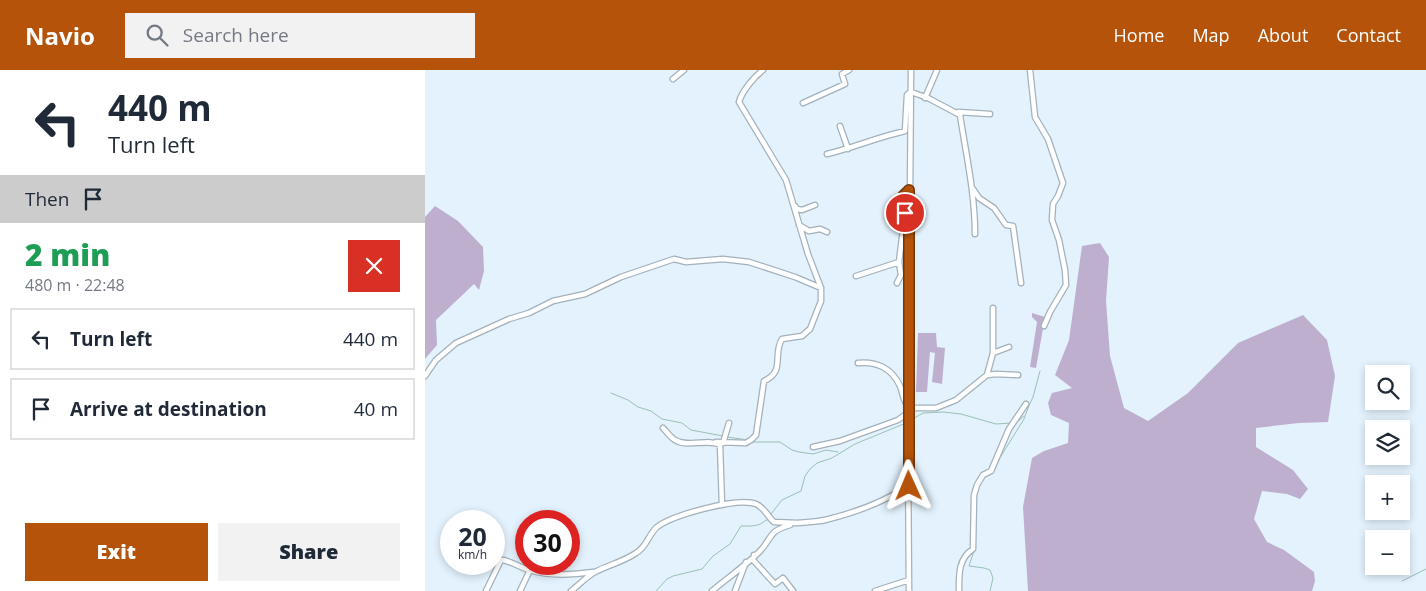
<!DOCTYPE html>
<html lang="en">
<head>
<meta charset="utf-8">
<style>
	:root { --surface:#fff; --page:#f2f2f3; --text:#1f2937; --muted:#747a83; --line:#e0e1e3; --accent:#b45309 }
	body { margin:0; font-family:"Open Sans",sans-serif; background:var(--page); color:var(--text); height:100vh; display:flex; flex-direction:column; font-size:19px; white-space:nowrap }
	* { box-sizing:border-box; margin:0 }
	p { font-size:16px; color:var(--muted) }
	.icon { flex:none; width:28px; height:28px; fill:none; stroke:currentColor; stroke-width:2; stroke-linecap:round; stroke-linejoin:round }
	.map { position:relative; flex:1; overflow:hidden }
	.panel { display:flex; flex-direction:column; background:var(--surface); width:425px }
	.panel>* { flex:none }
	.top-card { background:#fff; color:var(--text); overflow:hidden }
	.buttons { position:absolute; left:940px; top:295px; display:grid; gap:10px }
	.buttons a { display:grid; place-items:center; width:45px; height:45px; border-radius:0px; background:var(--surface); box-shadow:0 2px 8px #0003; font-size:25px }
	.speed { position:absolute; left:15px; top:440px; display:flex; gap:10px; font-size:25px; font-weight:700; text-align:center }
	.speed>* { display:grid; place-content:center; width:65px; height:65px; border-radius:50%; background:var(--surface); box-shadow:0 2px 8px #0003; line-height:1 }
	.speed small { font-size:12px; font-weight:400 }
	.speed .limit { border:8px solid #d22; background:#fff; color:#111 }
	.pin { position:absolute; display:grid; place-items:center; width:42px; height:42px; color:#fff; margin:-21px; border:2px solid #fff; border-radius:50%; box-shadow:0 1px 5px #0007 }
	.me { position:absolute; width:55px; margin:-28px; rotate:359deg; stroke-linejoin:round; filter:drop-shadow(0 0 4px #0008) }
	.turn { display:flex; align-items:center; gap:18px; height:105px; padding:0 25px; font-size:22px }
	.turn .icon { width:65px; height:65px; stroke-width:2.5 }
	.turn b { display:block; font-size:35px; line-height:42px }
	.then { display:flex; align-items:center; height:48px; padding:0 25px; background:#0003; gap:10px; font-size:19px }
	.round { display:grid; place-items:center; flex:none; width:52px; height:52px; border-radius:0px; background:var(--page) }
	.overview { display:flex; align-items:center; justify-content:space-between; height:85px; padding:0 25px }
	h1 { font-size:30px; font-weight:800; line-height:38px; color:#1e9e55 }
	.cta { display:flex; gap:10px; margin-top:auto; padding:10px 25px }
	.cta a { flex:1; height:58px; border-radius:0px; background:var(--accent); color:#fff; font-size:20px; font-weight:800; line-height:58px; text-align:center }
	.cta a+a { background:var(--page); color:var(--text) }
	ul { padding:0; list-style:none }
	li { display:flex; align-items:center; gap:15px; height:62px; margin:0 10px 8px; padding:0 15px; border:2px solid var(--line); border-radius:0px }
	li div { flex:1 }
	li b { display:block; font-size:19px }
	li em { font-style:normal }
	header { display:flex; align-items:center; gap:30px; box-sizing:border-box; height:70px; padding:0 25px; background:var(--accent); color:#fff }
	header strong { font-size:24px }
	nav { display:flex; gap:28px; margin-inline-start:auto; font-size:18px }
	.search { width:350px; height:45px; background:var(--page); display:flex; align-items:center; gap:12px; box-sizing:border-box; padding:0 18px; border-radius:0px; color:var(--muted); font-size:19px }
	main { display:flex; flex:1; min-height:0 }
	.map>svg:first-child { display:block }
	.forest { fill:#beafcf }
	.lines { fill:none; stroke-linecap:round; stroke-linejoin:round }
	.stream { stroke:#99c1b4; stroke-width:1 }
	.minor-casing { stroke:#a3b1bb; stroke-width:7 }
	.minor { stroke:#fff; stroke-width:4.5 }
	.route-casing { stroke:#753606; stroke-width:12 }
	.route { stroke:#b45309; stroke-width:9 }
</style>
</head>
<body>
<header>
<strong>Navio</strong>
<div class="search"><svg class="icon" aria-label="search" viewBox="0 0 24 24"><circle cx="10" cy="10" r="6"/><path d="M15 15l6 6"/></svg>Search here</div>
<nav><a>Home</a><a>Map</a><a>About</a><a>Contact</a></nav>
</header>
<main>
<section class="panel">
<div class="top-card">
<div class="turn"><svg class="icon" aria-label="left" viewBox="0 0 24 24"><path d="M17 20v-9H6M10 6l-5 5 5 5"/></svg><div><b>440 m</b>Turn left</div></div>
<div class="then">Then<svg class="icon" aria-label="arrive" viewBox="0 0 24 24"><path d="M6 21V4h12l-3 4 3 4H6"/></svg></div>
</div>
<div class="overview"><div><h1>2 min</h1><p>480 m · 22:48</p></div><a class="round" style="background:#d93025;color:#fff"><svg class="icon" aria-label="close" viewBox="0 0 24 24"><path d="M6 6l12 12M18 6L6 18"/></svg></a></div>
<ul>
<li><svg class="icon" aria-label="left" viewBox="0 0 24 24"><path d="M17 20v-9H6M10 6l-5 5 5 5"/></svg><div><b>Turn left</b></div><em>440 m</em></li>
<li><svg class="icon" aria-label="arrive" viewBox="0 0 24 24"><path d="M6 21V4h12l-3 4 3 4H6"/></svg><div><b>Arrive at destination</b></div><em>40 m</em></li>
</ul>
<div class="cta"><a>Exit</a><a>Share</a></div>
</section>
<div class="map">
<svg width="1001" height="521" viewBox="0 0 1001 521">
	<rect width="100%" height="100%" fill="#e3f2fd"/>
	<path class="forest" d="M10 136 33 151 58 177 59 201 54 220 49 214 11 250 12 275 0 289V147Z
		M675 173 684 187 681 231 685 286 699 338 723 351 763 323 813 273 878 245 902 270 910 306 903 352 874 353 831 358V377L868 400 883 419 875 429 862 424 837 421 829 449 842 472 859 480 889 502 890 511 887 521H603L598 437 607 388 619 381 643 373 644 353 626 345 623 333 627 323 647 318 630 305 644 270 657 176Z
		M607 243 620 247 611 298 605 297 612 252 607 247Z
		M493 263H511L512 277 520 278 517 314 507 312 510 283 505 282 502 322H491Z"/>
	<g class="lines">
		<path class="stream" d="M480 269 481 326
			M186 323 203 330 213 337 226 341 237 349 257 353 266 360 298 366
			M603 338 608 327 615 301
			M486 350 498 343 518 342 536 344 571 354 586 353
			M593 351 599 346
			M302 367 323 370
			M327 372H355L367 380 374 382 388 384 401 380 413 382
			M568 399 599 349 603 338
			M346 444 357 430 376 421 380 406 385 399 392 393 407 388 430 374 481 353
			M549 481 544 496 559 498 565 500 568 508 565 521
			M977 511 1001 499
			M231 521 242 509 248 506 277 499 288 486 305 474 316 456C325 456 334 457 341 450H344"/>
		<g class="minor-casing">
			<path id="minor" d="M605 0 610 47 623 69 638 113 633 126 628 134 627 150 634 170 640 200 641 215 625 242 619 256
				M248 9 259 0
				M486 22 503 28 535 45C541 84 550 124 550 164
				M500 28 512 0
				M378 33 420 14 417 4 424 0
				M533 42 565 44
				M415 56 423 79
				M402 84C428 78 453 67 480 61L482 25 484 23
				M548 119 554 128 569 138 581 155 588 156 596 213
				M370 136 372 139 377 140 390 135
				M374 155 384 161 395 159 402 162
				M431 206 474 192
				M472 213 476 205 474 192 480 143 479 126 484 120
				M568 283 584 277
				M433 293C451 291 467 298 475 316 478 324 478 331 484 338H511L531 330 562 305 571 304 593 305
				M562 305 568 283V238
				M0 306 11 290 31 273 84 249 104 243 128 231 160 224 196 207 249 189 261 192 298 189 324 192 370 207 396 218
				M238 358C241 361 246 368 250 370 263 378 284 368 295 375L297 435
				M326 370 331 365 339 311C361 301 347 285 357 269L377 266 385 259 396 231V218L383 184 361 110 314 32C317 21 329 7 338 0
				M291 372 321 373 324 371
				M298 373 304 353
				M388 377 415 371 473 350 481 344 483 339
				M372 453C381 452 391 452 400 450 429 443 459 432 483 416
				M329 485 328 490 350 514 358 508 368 521
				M61 521 76 490H78C87 492 95 497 104 500 124 506 148 505 168 502
				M95 521 105 500
				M146 521C154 515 161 507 170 502 183 495 198 492 211 483 222 477 223 465 232 457 248 445 312 427 331 434 340 438 343 447 349 452L373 453
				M287 521C302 508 323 494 336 480 348 466 344 461 365 455
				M310 521 321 492
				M450 521 484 510
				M484 521 483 387 486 0
				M534 521C534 505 533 489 548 479L549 425 552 415 558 405 566 401 584 359 601 334"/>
		</g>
		<use href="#minor" class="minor"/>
	</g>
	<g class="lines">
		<g class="route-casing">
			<path id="route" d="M480 143 478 126 484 120V416"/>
		</g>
		<use href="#route" class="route"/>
	</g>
</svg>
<div class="buttons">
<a><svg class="icon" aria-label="search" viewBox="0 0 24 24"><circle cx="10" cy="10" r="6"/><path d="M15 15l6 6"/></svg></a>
<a><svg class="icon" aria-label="layers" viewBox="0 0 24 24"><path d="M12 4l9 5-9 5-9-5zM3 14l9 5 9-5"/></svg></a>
<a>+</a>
<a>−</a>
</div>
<div class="speed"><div>20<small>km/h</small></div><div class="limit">30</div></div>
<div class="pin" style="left:480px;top:143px;background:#d93025"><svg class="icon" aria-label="arrive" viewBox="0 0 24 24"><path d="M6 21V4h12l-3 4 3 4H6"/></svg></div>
<svg class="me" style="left:484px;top:416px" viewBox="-20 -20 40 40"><path d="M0-17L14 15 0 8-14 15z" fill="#b45309" stroke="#fff" stroke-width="4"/></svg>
</div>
</main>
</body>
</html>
